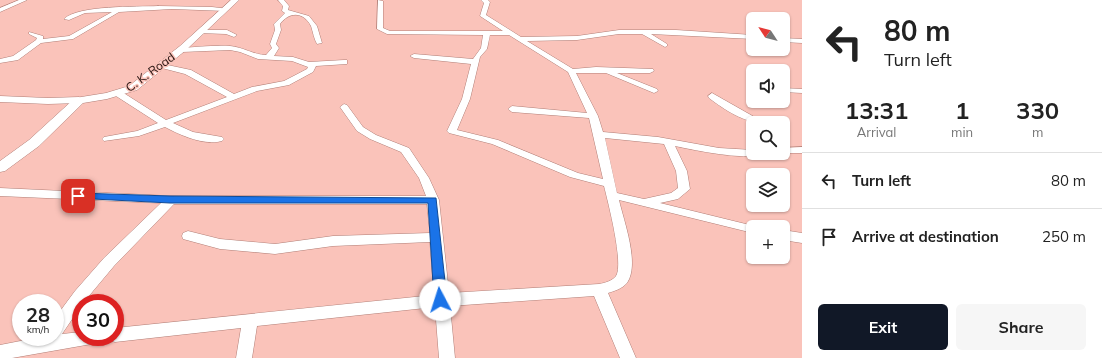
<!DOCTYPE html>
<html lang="en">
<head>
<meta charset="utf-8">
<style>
	:root { --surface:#fff; --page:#f6f6f6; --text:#222; --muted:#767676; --line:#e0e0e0; --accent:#111827 }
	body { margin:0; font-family:Mulish,sans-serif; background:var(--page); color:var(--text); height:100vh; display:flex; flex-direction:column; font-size:15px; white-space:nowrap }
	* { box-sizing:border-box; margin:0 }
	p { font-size:13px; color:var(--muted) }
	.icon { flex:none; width:22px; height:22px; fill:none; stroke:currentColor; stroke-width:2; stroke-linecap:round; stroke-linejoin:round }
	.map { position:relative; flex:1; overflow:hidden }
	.drawer { display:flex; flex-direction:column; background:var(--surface); width:300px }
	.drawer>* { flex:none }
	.hud { background:#fff; color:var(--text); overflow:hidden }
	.needle { width:26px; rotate:306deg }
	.tools { position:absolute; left:746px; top:12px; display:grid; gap:8px }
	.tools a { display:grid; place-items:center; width:44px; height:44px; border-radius:6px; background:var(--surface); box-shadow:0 1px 3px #0004; font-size:20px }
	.speed { position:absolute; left:12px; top:294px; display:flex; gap:8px; font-size:20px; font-weight:700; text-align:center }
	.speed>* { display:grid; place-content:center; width:52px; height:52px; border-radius:50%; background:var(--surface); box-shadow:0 1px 3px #0004; line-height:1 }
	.speed small { font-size:10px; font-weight:400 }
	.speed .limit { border:6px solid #d22; background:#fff; color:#111 }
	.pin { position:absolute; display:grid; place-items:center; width:34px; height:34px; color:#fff; margin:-17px; border-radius:8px; box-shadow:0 2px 6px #0006 }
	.me { position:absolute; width:44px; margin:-22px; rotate:355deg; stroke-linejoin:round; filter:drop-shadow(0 0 3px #0008) }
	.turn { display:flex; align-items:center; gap:14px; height:84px; padding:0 16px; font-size:18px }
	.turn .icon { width:52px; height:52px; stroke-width:2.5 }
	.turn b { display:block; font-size:28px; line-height:34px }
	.eta { display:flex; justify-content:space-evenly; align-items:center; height:68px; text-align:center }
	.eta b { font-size:24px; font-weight:700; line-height:28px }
	.cta { display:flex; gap:8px; margin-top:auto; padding:8px 16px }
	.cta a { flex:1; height:46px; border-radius:6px; background:var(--accent); color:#fff; font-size:16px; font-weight:700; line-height:46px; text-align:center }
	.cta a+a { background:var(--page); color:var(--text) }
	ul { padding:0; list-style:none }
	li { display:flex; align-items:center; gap:12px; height:56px; padding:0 16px; border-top:1px solid var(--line) }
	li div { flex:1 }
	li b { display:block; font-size:15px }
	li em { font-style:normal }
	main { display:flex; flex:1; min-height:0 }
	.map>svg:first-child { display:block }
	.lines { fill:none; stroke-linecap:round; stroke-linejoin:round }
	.street-casing { stroke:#b17e76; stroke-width:1 }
	.secondary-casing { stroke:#b17e76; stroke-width:1 }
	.street { fill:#fff; fill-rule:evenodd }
	.secondary { fill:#fff; fill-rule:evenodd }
	.route { fill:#1a73e8; stroke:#114b97 }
	.labels { text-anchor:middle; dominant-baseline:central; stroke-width:3; stroke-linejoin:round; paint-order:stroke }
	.far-street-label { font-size:12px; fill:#281512; stroke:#fac3ba }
</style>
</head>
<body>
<main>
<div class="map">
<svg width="802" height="358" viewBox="0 0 802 358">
	<rect width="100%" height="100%" fill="#fac3ba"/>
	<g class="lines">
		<g class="street-casing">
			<path id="street" d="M19 0H27L0 12V8Z
				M278 0H284L289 6 288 10 309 16 317 26 322 43 317 44C314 39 313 32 311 26 303 11 289 12 280 24L281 30 276 44 279 48 274 56 293 57 309 62 344 60H347V64L316 66 313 72 289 85 257 91 173 123 193 132 222 137 224 139 222 141C204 146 180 135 165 127L139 136 104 141 102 139 104 137 137 131 158 123 116 96V92H122L166 120 227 97 185 74 158 67V63L191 70 234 94 252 87 284 81 307 69 308 67 292 61 258 59 240 52 230 50 182 52 179 50 182 48C198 47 214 45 230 46 243 47 254 55 266 55L272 48 270 44 275 30 274 24 285 13 282 11 283 6Z
				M378 0 383 1V28L390 31H503L480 16 484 3 481 0H488L490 2 486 15 521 37 577 36 619 30H676L753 35V39L651 34 667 44V46L665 47 642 34H619L577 40 527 41 573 69 596 67 653 69 654 71 650 73H617L657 89 658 91 654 93 606 73H576L598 116 603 132 658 137 719 148 753 150V153H758C750 162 689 149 675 146L687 171 690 189 678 199 660 203 758 227H753V233L619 200C624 222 640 264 627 283 622 289 614 291 608 293L636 358H620L594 296 450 306 455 358H439L435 307 257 326 252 358H236L241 328 115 342 109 340 108 337H115V328L434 295 430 242 333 246 275 254 220 249 183 239 182 236 183 233 188 231 220 239 275 244 333 236 430 233 427 204H174L114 266 83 303H81V306L62 334 81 332V337H105L103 342 12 358H0V345L41 337H55V318L75 291 104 258 161 203 0 196V188L171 196H426L419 178 401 152 370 139 357 131 340 107 344 104 347 105 363 127 376 135 409 148 429 178 439 200 449 293 599 284C605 283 612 281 616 276 624 264 608 202 604 186L570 177 492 144 449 133 447 131 462 99 471 64 414 58 410 56 414 54 473 59 481 48 483 35 387 34 377 29ZM490 35H509L568 72 587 113 512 106 508 109 512 112 589 118 603 179 578 173 498 140 457 130 470 99 480 57 487 49ZM605 138 664 144 676 171 678 188 671 193 644 199 617 193Z
				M158 6 212 7 229 9 226 11 172 9 119 12 73 39 41 43 18 60 0 63V59L13 56 36 40 37 38 29 34V32L43 36V39L69 36 112 12 85 13 69 20 64 19C78 5 137 7 158 6Z
				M201 30H227L237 35 234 37 226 34 199 33V31Z
				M783 38 802 39V43L783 42Z
				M783 88 802 89V93L783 92Z
				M712 93 765 123C744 123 725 110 709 98L708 96Z
				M0 96 48 98 79 97 83 100 79 103 48 104 0 102Z
				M802 147V153H779H783V148Z
				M783 230 802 233V243L783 240Z"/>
		</g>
		<g class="secondary-casing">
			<path id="secondary" d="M231 0H239L186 50 137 90 107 99 83 103 39 146 5 171 0 172V161L29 140 75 98 106 93 129 86 180 46Z"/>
		</g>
		<use href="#street" class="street"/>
		<use href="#secondary" class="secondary"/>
	</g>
	<path class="route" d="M78 193 170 196 436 198 447 300 445 303 440 305 436 303 434 300 428 203H170L74 198 73 196Z"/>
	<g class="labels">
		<g class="far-street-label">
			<text transform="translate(150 72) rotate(-36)">C. K. Road</text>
		</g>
	</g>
</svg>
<div class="tools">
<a><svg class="needle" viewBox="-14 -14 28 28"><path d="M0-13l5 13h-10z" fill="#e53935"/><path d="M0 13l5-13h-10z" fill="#767676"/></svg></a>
<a><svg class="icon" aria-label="sound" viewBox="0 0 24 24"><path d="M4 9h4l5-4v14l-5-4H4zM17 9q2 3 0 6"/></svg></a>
<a><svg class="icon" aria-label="search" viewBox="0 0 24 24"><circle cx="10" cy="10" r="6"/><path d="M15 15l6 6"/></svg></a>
<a><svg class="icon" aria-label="layers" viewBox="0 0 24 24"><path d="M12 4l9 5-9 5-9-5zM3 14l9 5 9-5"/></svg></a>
<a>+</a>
</div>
<div class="speed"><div>28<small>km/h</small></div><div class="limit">30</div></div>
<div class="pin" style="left:78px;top:196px;background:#d93025"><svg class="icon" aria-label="arrive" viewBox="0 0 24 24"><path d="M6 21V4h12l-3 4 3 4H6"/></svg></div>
<svg class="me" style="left:440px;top:300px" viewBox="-20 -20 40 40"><circle r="19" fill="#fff"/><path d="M0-13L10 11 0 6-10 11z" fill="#1a73e8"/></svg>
</div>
<section class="drawer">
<div class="hud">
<div class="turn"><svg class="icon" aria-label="left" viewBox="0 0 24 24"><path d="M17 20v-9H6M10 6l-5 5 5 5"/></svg><div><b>80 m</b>Turn left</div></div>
</div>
<div class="eta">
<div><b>13:31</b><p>Arrival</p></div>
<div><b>1</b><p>min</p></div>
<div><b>330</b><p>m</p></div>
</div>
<ul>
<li><svg class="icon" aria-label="left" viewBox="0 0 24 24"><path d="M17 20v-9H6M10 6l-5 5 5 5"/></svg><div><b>Turn left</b></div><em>80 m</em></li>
<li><svg class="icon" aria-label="arrive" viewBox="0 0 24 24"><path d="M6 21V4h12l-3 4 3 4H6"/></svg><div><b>Arrive at destination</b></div><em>250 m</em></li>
</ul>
<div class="cta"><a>Exit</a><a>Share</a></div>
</section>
</main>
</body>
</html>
